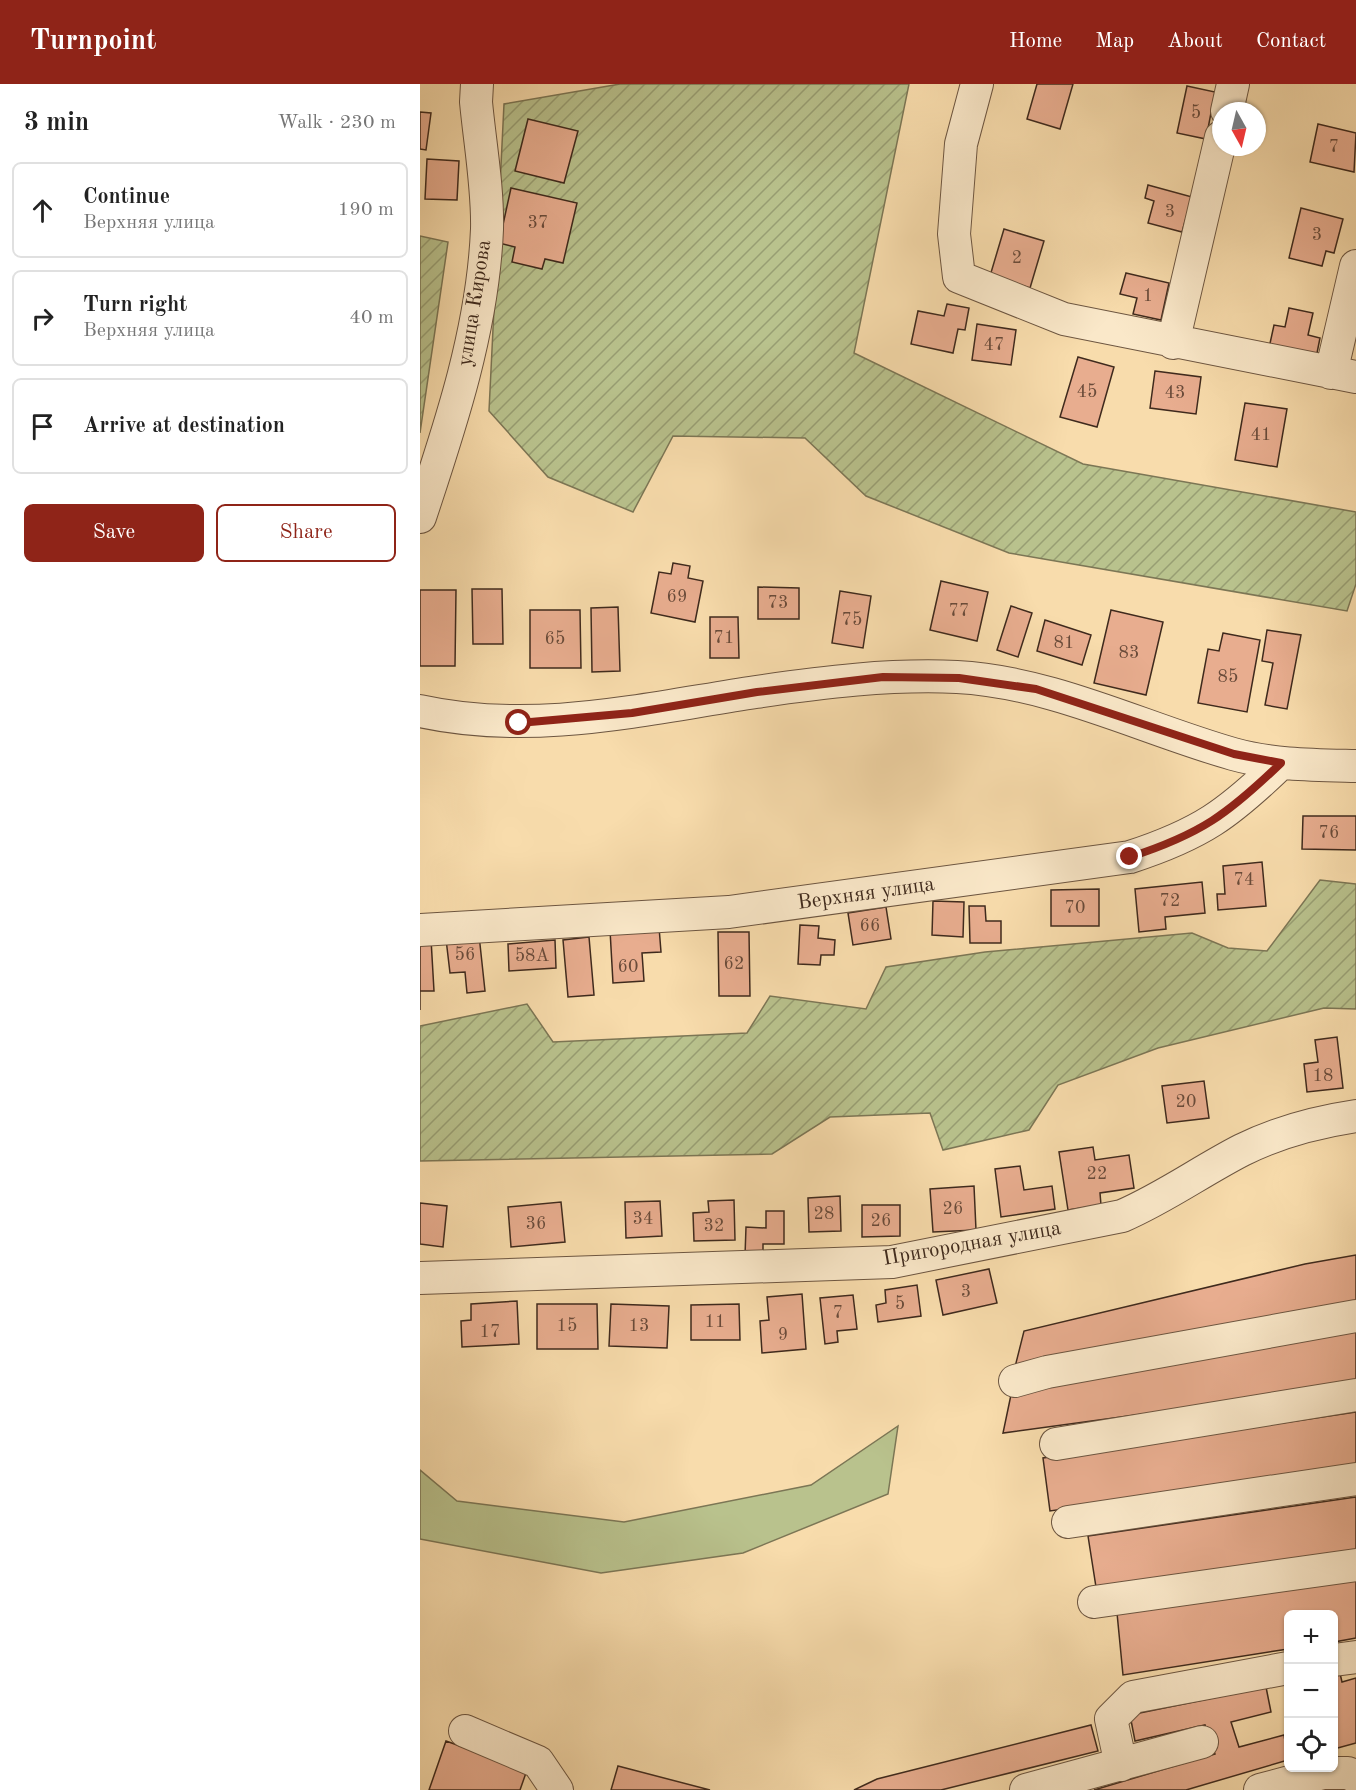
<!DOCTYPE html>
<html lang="en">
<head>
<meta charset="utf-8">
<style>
  :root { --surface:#fff; --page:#f6f6f6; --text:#222; --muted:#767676; --line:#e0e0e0; --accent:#8f2418 }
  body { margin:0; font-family:"Old Standard TT",serif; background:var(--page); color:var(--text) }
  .controls { position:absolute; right:18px; bottom:18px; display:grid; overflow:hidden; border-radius:9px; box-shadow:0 2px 4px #0004 }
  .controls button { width:54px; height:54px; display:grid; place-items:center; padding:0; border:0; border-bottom:2px solid var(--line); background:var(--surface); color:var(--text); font:30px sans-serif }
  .compass { position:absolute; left:792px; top:18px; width:54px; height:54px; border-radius:50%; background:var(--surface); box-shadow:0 2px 4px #0004; rotate:172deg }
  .stop { position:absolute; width:18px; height:18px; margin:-14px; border:4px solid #8f2418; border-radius:50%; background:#fff }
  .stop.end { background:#8f2418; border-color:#fff; box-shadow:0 2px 6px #0008 }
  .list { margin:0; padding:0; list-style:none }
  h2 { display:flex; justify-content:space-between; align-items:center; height:78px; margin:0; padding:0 24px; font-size:26px }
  h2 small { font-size:20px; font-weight:400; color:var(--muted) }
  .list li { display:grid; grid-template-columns:39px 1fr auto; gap:18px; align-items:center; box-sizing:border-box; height:96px; margin:0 12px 12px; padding:0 12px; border:2px solid var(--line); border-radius:9px }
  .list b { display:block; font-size:22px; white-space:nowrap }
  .list p { margin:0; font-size:20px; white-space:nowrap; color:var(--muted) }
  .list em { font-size:20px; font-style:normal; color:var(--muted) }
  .actions { display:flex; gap:12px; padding:18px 24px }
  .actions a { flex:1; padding:14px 0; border:2px solid var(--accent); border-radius:9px; text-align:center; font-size:21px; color:var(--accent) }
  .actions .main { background:var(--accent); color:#fff }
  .icon { flex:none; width:33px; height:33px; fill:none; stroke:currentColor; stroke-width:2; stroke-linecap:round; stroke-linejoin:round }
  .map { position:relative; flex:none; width:936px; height:1706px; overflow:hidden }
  header { display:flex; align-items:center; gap:36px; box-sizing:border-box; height:84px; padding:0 30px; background:var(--accent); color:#fff }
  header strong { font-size:28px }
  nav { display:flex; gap:33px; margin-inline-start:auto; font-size:21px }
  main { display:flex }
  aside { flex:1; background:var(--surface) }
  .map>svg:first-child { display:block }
</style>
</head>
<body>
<header>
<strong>Turnpoint</strong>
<nav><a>Home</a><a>Map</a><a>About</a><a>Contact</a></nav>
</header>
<main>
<aside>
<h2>3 min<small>Walk · 230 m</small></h2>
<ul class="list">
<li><svg class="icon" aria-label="ahead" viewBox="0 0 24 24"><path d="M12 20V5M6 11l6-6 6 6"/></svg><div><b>Continue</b><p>Верхняя улица</p></div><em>190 m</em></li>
<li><svg class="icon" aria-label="right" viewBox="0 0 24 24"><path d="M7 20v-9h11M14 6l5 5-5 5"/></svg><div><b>Turn right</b><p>Верхняя улица</p></div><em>40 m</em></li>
<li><svg class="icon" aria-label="arrive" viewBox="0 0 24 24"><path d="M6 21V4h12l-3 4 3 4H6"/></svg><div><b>Arrive at destination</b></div></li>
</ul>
<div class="actions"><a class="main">Save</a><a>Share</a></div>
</aside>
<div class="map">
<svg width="936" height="1706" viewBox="0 0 936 1706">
  <defs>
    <pattern id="garden-furrows" width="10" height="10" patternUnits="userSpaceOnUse" patternTransform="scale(1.5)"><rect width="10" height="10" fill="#b9c28d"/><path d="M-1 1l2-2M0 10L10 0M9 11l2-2" fill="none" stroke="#989e73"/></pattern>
  </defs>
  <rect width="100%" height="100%" fill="#f8dcac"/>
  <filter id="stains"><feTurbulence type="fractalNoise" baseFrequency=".00333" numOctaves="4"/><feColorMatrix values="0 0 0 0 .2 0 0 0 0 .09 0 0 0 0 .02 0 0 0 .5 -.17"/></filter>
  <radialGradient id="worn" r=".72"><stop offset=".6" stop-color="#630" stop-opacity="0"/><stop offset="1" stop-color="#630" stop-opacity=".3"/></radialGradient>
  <path fill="#b9c28d" stroke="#7c7655" stroke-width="1.5" d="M478,1342L468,1410L323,1469L181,1489L0,1455V1386L37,1417L204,1438L391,1401Z"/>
  <path fill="url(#garden-furrows)" stroke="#7c7655" stroke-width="1.5" d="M200,0H489L434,269L663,380L936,428V500L927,527L589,469L446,412L385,354L253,352L213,428L128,393L69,327L84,20Z
    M0,152L28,158L0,349Z
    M900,796L936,800V925L904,924L738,964L638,1001L609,1046L523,1066L510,1029L410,1033L352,1070L0,1077V942L107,920L133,958L327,949L350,912L446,925L466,883L565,868L772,849L808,864L847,867Z"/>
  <path fill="#e8ad8f" stroke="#3f2a1d" stroke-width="1.5" d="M617,0H653L640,45L607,35Z
    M767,2L795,8L786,55L757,49Z
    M0,28L11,29L6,66L0,65Z
    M108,35L158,47L144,99L95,87Z
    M898,40L936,49L934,88L890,78Z
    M7,75L39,77L37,116L5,115Z
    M728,101L772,113L762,148L728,139L734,117L725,114Z
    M91,104L157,119L143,179L125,175L122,185L92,178L95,163L79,159Z
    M881,124L923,135L914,169L906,167L902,182L869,174Z
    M584,145L624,157L610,204L570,192Z
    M706,189L749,199L741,236L713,230L717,214L700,210Z
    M527,220L549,224L545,246L538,245L533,269L491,260L498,227L524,232Z
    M869,224L893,229L888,251L900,254L896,274L849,264L854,241L865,243Z
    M557,240L596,246L591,281L552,276Z
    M658,273L694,283L677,343L640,333Z
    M735,287L781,293L776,330L730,324Z
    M825,319L867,325L857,383L815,376Z
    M253,479L270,482L268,494L283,497L275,538L231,529L239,488L251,490Z
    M521,497L568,508L557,557L510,546Z
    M338,503L379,504V535H338Z
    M52,505H82L83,560H53Z
    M0,506H36L35,582H0Z
    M420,507L451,512L443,564L412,559Z
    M591,522L612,529L598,573L577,566Z
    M198,523L200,587L172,588L171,524Z
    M110,526H160L161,584H110Z
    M691,526L743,538L726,611L674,599Z
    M290,533H318L319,574H290Z
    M625,536L671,551L662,581L617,567Z
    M847,546L881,551L867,625L845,621L853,579L842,577Z
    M803,549L840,556L827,628L778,619L788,565L799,567Z
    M883,732H936V766L882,765Z
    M842,778L846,822L798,826L797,810H805L803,782Z
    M782,798L785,829L745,833L746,845L719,848L715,805Z
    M679,805V842H631V806Z
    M513,817L544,818L543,853L512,851Z
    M549,822H565L566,837H581V859H550Z
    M466,823L471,855L433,861L428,829Z
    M380,841L399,842L398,854L415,856L414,871H401L400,881L378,880Z
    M239,843L241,868L222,869L224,897L193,899L190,846Z
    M298,848H329L330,912H299Z
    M59,851L65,907L47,909L45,888L30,889L26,855Z
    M169,853L174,911L148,913L143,856Z
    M0,855H11L14,907H0V926Z
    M135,856L136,884L89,887L88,860Z
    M917,953L923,1004L887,1008L884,980L898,978L895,956Z
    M784,997L789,1034L747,1039L742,1002Z
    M673,1063L675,1076L709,1071L714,1104L680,1109L681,1121L648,1126L639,1068Z
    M600,1082L604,1106L632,1102L635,1125L581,1133L575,1085Z
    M554,1102L556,1146L513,1148L510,1105Z
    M420,1112L421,1147L389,1148L388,1114Z
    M314,1116L315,1156L274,1157L273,1129L289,1128L288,1117Z
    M240,1117L242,1152L206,1154L205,1118Z
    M141,1118L145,1158L91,1163L88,1123Z
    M0,1119L27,1122L23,1163L0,1160Z
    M442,1121H480V1152L442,1153Z
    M346,1127H364V1160H343V1172H325L326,1143L346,1144Z
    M936,1171V1221L595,1283L604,1247L885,1180Z
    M569,1185L577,1219L523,1231L516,1196Z
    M497,1201L501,1232L458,1238L456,1221L466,1219L465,1206Z
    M382,1210L386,1265L342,1269L340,1237L349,1236L347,1213Z
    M433,1211L437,1245L417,1247L418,1258L405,1260L400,1214Z
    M97,1217L99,1260L42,1263L41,1237L51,1236V1220Z
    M117,1220H177L178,1265H117Z
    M191,1220L249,1222L247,1264L189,1262Z
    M319,1220L320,1256H271V1221Z
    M936,1243V1301L583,1349L592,1306Z
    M936,1328V1382L630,1427L623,1374Z
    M936,1413V1473L676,1503L668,1452Z
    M936,1494V1554L914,1558V1530H868V1565L703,1591L697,1529Z
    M919,1585L922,1598L936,1594V1659L914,1665V1586Z
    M846,1603L851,1628L811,1638L819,1663L864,1651L868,1676L766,1706H674L795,1670L785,1641L715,1657L710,1631Z
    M671,1641L678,1667L521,1706H434L457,1695Z
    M26,1657L107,1686L100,1706H9Z
    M198,1682L290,1706H191Z"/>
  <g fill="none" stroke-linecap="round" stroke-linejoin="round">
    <g stroke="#6d5641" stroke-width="34">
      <path id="minor" d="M557,0L541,60L534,150L539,193L644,235L936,293
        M807,27L813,0
        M753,259L801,53
        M911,289L936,182
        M0,433C31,340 63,244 67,145C68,104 60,60 56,18L57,0
        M0,627C113,652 224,625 336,608C403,598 470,590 537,593C632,598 722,644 813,670C852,681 895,681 936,682
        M0,846L309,828L710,773C781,750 808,730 861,679
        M0,1194L472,1178L702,1132C744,1114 781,1087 822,1066C858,1048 896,1038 936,1032
        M595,1297L627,1288L936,1232
        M636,1360L936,1311
        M648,1438L936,1395
        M674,1518L936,1481
        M914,1576L936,1573
        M45,1647L118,1678L137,1706
        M701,1681L691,1635L713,1613L868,1584
        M903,1689H928L936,1693
        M606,1706L782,1658
        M840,1706L903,1689L901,1684"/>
    </g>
    <use href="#minor" stroke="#fae8c9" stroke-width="32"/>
  </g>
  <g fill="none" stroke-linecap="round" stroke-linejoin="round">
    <path stroke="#8f2418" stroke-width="8" d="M99,639L212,629L337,608L463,593L539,594L616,605L814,670L861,679C808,730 781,750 710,773"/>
  </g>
  <g text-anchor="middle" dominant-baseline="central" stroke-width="4.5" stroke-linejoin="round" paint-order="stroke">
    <g font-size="18" fill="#694b3a">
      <text x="776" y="29">5</text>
      <text x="914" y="63">7</text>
      <text x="750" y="128">3</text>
      <text x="118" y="139">37</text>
      <text x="897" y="151">3</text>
      <text x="597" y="174">2</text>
      <text x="728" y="212">1</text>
      <text x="574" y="261">47</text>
      <text x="667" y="308">45</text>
      <text x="755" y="309">43</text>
      <text x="841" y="351">41</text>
      <text x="257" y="513">69</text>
      <text x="358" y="519">73</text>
      <text x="539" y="527">77</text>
      <text x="432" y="536">75</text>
      <text x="304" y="554">71</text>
      <text x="135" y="555">65</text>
      <text x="644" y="559">81</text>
      <text x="709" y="569">83</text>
      <text x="808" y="593">85</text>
      <text x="909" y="749">76</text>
      <text x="824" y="796">74</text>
      <text x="750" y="817">72</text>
      <text x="655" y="824">70</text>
      <text x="450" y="842">66</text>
      <text x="45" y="871">56</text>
      <text x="112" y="872">58А</text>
      <text x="314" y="880">62</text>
      <text x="208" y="883">60</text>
      <text x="903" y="992">18</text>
      <text x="766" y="1018">20</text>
      <text x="677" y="1090">22</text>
      <text x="533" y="1125">26</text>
      <text x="404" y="1130">28</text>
      <text x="223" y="1135">34</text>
      <text x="461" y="1137">26</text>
      <text x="116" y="1140">36</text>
      <text x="294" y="1142">32</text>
      <text x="546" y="1208">3</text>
      <text x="480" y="1220">5</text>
      <text x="418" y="1229">7</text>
      <text x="295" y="1238">11</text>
      <text x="147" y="1242">15</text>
      <text x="219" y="1242">13</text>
      <text x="70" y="1248">17</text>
      <text x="363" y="1251">9</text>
    </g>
    <g font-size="21" fill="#3f2a1d" stroke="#fae8c9">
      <text transform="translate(55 219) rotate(-81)">улица Кирова</text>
      <text transform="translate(446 810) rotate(-8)">Верхняя улица</text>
      <text transform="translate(552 1160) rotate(-10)">Пригородная улица</text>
    </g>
  </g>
  <rect width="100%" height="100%" filter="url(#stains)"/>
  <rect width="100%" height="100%" fill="url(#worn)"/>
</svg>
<div class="controls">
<button>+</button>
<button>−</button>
<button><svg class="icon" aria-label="locate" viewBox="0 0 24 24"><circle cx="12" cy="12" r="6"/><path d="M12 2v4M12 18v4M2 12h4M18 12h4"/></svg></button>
</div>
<svg class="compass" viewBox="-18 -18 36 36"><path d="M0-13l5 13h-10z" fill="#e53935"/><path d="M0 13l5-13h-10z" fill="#767676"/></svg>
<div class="stop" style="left:99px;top:639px"></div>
<div class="stop end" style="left:710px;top:773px"></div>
</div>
</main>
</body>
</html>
